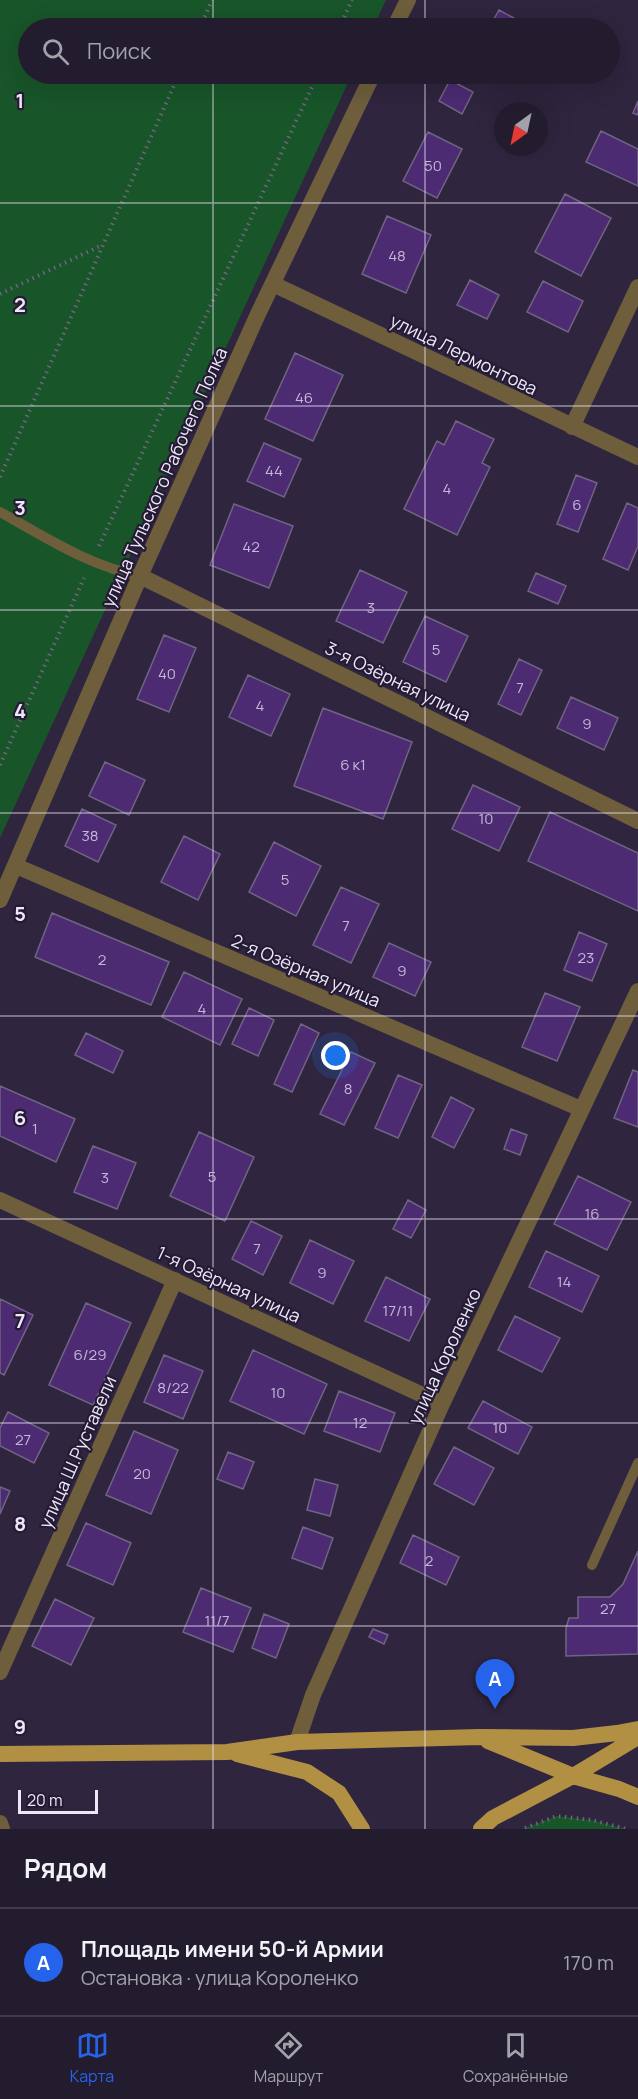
<!DOCTYPE html>
<html lang="ru">
<head>
<meta charset="utf-8">
<style>
  :root { --surface:#231c2e; --page:#2b2536; --text:#f1f3f6; --muted:#a3a1aa; --line:#403a4a; --accent:#2563eb }
  body { margin:0; font-family:Manrope,sans-serif; background:var(--page); color:var(--text) }
  .compass { position:absolute; left:494px; top:102px; width:54px; height:54px; border-radius:50%; background:var(--surface); box-shadow:0 6px 24px #0002; rotate:213deg }
  .scale { position:absolute; left:18px; bottom:15px; width:80px; box-sizing:border-box; padding-left:6px; border:3px solid #ede7f8; border-top:0; font-size:16px; line-height:21px; white-space:nowrap; color:#ede7f8; -webkit-text-stroke:4px #251b34; paint-order:stroke }
  .you { position:absolute; left:336px; top:1056px; width:21px; height:21px; margin:-15px; border:4px solid #fff; border-radius:50%; background:#1a73e8; box-shadow:0 0 0 9px #1a73e833 }
  .badge { display:grid; place-items:center; width:39px; height:39px; border-radius:50%; background:var(--accent); color:#fff; font-size:20px; font-weight:700 }
  .pin { position:absolute; translate:-50% -50px; filter:drop-shadow(0 2px 3px #0008) }
  .pin::after { content:''; position:absolute; top:32px; width:21px; height:18px; background:inherit; clip-path:polygon(0 0,100% 0,50% 100%) }
  .list { margin:0; padding:0; list-style:none }
  h2 { display:flex; justify-content:space-between; align-items:center; height:78px; margin:0; padding:0 24px; font-size:26px }
  h2 small { font-size:20px; font-weight:400; color:var(--muted) }
  .list li { display:grid; grid-template-columns:39px 1fr auto; gap:18px; align-items:center; box-sizing:border-box; height:108px; padding:0 24px; border-top:2px solid var(--line) }
  .list b { display:block; font-size:22px; white-space:nowrap }
  .list p { margin:0; font-size:20px; white-space:nowrap; color:var(--muted) }
  .list em { font-size:20px; font-style:normal; color:var(--muted) }
  .icon { flex:none; width:33px; height:33px; fill:none; stroke:currentColor; stroke-width:2; stroke-linecap:round; stroke-linejoin:round }
  .map { position:relative; flex:none; width:638px; height:1829px; overflow:hidden }
  .search { position:absolute; background:var(--surface); box-shadow:0 6px 24px #0002; left:18px; right:18px; top:18px; height:66px; display:flex; align-items:center; gap:15px; box-sizing:border-box; padding:0 21px; border-radius:33px; color:var(--muted); font-size:22px }
  .sheet { height:186px; background:var(--surface) }
  nav { display:flex; justify-content:space-around; align-items:center; box-sizing:border-box; height:84px; border-top:2px solid var(--line); background:var(--surface); font-size:16px; color:var(--muted) }
  nav a { display:grid; justify-items:center; gap:3px }
  nav .on { color:var(--accent) }
  .map>svg:first-child { display:block }
</style>
</head>
<body>
<div class="map">
<svg width="638" height="1829" viewBox="0 0 638 1829">
  <rect width="100%" height="100%" fill="#2f253e"/>
  <path fill="#185529" d="M0,0H386L373,28H28V74H352L0,838Z
    M557,1816L592,1820L626,1829H522Z"/>
  <path fill="#4c2b73" stroke="#6f6582" stroke-width="1.5" d="M499,10L532,28H489Z
    M450,80L473,92L462,114L439,101Z
    M638,101V115L633,113Z
    M601,131L638,149V186L586,162Z
    M428,132L462,149L437,198L403,181Z
    M565,194L611,218L581,276L535,252Z
    M387,216L431,235L406,293L362,274Z
    M470,280L499,295L487,319L457,305Z
    M543,281L583,301L568,332L527,312Z
    M295,353L343,375L313,441L265,419Z
    M456,421L494,439L482,463L490,467L457,535L404,509L437,441L444,445Z
    M264,443L301,459L284,497L247,481Z
    M576,475L597,483L578,532L557,524Z
    M627,503L638,508V546L628,570L603,559Z
    M234,504L293,526L269,588L210,565Z
    M360,570L407,592L383,643L336,621Z
    M536,573L566,586L558,604L528,591Z
    M425,616L468,636L446,682L403,662Z
    M164,635L196,648L169,712L137,699Z
    M519,659L542,670L521,715L498,704Z
    M248,675L290,694L271,736L229,717Z
    M571,697L618,718L604,750L557,728Z
    M323,708L412,742L383,819L294,786Z
    M105,762L145,780L129,815L89,796Z
    M473,785L520,807L499,851L452,829Z
    M82,809L116,825L98,862L65,846Z
    M550,812L638,853V911L528,861Z
    M184,836L220,854L198,900L161,882Z
    M274,842L321,866L296,916L249,892Z
    M341,887L379,904L351,963L313,945Z
    M52,913L169,962L151,1005L35,957Z
    M579,932L607,944L592,981L564,970Z
    M389,943L431,962L415,996L373,977Z
    M184,972L242,999L220,1045L162,1017Z
    M545,993L580,1007L557,1061L522,1047Z
    M249,1008L274,1020L258,1056L232,1044Z
    M301,1024L319,1033L292,1092L274,1084Z
    M86,1033L123,1051L113,1073L75,1055Z
    M351,1052L375,1063L344,1125L320,1114Z
    M633,1070L638,1072V1127L614,1118Z
    M398,1075L422,1085L398,1138L375,1128Z
    M0,1086L75,1119L56,1162L0,1136Z
    M451,1097L474,1109L454,1148L432,1137Z
    M511,1129L527,1135L520,1155L504,1149Z
    M199,1132L254,1157L225,1221L170,1196Z
    M93,1146L136,1163L117,1209L74,1192Z
    M578,1176L631,1202L607,1250L554,1224Z
    M408,1200L426,1210L411,1238L393,1229Z
    M251,1221L282,1236L263,1275L232,1259Z
    M310,1240L354,1261L333,1304L290,1283Z
    M546,1251L599,1276L582,1312L529,1287Z
    M386,1277L430,1299L409,1341L365,1321Z
    M0,1299L33,1315L4,1375L0,1373Z
    M86,1303L131,1323L93,1405L49,1385Z
    M515,1316L560,1338L542,1372L498,1350Z
    M253,1350L327,1384L304,1434L230,1401Z
    M164,1355L203,1371L183,1419L144,1402Z
    M339,1391L395,1413L380,1452L324,1431Z
    M483,1401L532,1427L518,1454L468,1428Z
    M8,1412L49,1433L34,1463L0,1446V1428Z
    M134,1431L178,1450L151,1514L106,1495Z
    M454,1447L494,1468L474,1505L434,1484Z
    M228,1452L254,1462L243,1489L217,1479Z
    M315,1479L338,1485L330,1516L307,1510Z
    M0,1487L10,1491L0,1514Z
    M86,1523L131,1543L113,1585L67,1565Z
    M303,1527L333,1538L322,1569L292,1558Z
    M413,1535L459,1557L446,1585L400,1563Z
    M638,1551V1654L566,1656V1628L569,1618H578V1597H610L623,1584Z
    M201,1588L251,1608L233,1652L183,1632Z
    M55,1599L94,1618L71,1665L32,1646Z
    M264,1614L289,1624L276,1658L252,1648Z
    M373,1629L388,1635L384,1644L369,1637Z"/>
  <g fill="none" stroke-linecap="round" stroke-linejoin="round">
    <path stroke="#6f667d" stroke-width="4" stroke-dasharray="1.5 4.5" stroke-linecap="butt" d="M200,28L212,0
      M339,28L352,0
      M0,294L102,245
      M0,477L179,74
      M99,546L318,74
      M0,765L84,578
      M525,1828L557,1816L592,1820L626,1829"/>
    <path stroke="#6e5e3c" stroke-width="10" d="M0,512C45,537 89,566 140,576
      M592,1565L638,1463"/>
    <path stroke="#6e5e3c" stroke-width="16" d="M394,28L408,0
      M273,284L638,457
      M572,427L638,287
      M140,576L638,821
      M16,866L581,1109
      M0,900L140,576L258,314L373,74
      M0,1200L442,1404
      M0,1672L175,1280
      M297,1742L313,1695L442,1404L638,991
      M0,1823L2,1829"/>
    <path stroke="#b19044" stroke-width="16" d="M488,1741L573,1776L619,1789L638,1797
      M0,1754L227,1752L297,1742L479,1737L573,1738L617,1733L638,1729
      M237,1754L307,1772L339,1793L362,1829
      M481,1829L493,1818L573,1776L638,1737"/>
  </g>
  <path fill="none" stroke="#ede7f8" stroke-width="1.5" stroke-opacity="0.55" d="M213,0V28M425,0V28M213,74V1829M425,74V1829M0,203H638M0,406H638M0,610H638M0,813H638M0,1016H638M0,1219H638M0,1423H638M0,1626H638"/>
  <g text-anchor="middle" dominant-baseline="central" stroke-width="4.5" stroke-linejoin="round" paint-order="stroke">
    <g font-size="15" fill="#c5b8d7">
      <text x="433" y="165">50</text>
      <text x="397" y="255">48</text>
      <text x="304" y="397">46</text>
      <text x="274" y="470">44</text>
      <text x="447" y="488">4</text>
      <text x="577" y="504">6</text>
      <text x="251" y="546">42</text>
      <text x="371" y="607">3</text>
      <text x="436" y="649">5</text>
      <text x="167" y="673">40</text>
      <text x="520" y="687">7</text>
      <text x="260" y="705">4</text>
      <text x="587" y="723">9</text>
      <text x="353" y="764">6 к1</text>
      <text x="486" y="818">10</text>
      <text x="90" y="835">38</text>
      <text x="285" y="879">5</text>
      <text x="346" y="925">7</text>
      <text x="586" y="957">23</text>
      <text x="102" y="959">2</text>
      <text x="402" y="970">9</text>
      <text x="202" y="1008">4</text>
      <text x="348" y="1088">8</text>
      <text x="35" y="1128">1</text>
      <text x="212" y="1176">5</text>
      <text x="105" y="1177">3</text>
      <text x="592" y="1213">16</text>
      <text x="257" y="1248">7</text>
      <text x="322" y="1272">9</text>
      <text x="564" y="1281">14</text>
      <text x="398" y="1310">17/11</text>
      <text x="90" y="1354">6/29</text>
      <text x="173" y="1387">8/22</text>
      <text x="278" y="1392">10</text>
      <text x="360" y="1422">12</text>
      <text x="500" y="1427">10</text>
      <text x="23" y="1439">27</text>
      <text x="142" y="1473">20</text>
      <text x="429" y="1560">2</text>
      <text x="608" y="1608">27</text>
      <text x="217" y="1620">11/7</text>
    </g>
    <g font-size="18" fill="#ede7f8" stroke="#251b34">
      <text transform="translate(464 354) rotate(26)">улица Лермонтова</text>
      <text transform="translate(164 477) rotate(-66)">улица Тульского Рабочего Полка</text>
      <text transform="translate(398 681) rotate(26)">3-я Озёрная улица</text>
      <text transform="translate(306 970) rotate(23)">2-я Озёрная улица</text>
      <text transform="translate(229 1284) rotate(25)">1-я Озёрная улица</text>
      <text transform="translate(444 1356) rotate(-65)">улица Короленко</text>
      <text transform="translate(77 1452) rotate(-66)">улица Ш.Руставели</text>
    </g>
  </g>
  <g font-size="20" text-anchor="middle" font-weight="bold" fill="#ede7f8" stroke="#251b34" stroke-width="4.5" stroke-linejoin="round" paint-order="stroke">
    <text x="20" y="108">1</text>
    <text x="20" y="312">2</text>
    <text x="20" y="515">3</text>
    <text x="20" y="718">4</text>
    <text x="20" y="921">5</text>
    <text x="20" y="1125">6</text>
    <text x="20" y="1328">7</text>
    <text x="20" y="1531">8</text>
    <text x="20" y="1734">9</text>
  </g>
</svg>
<svg class="compass" viewBox="-18 -18 36 36"><path d="M0-13l5 13h-10z" fill="#e53935"/><path d="M0 13l5-13h-10z" fill="#a3a1aa"/></svg>
<div class="scale">20 m</div>
<div class="you"></div>
<div class="pin badge" style="left:495px;top:1709px">A</div>
<div class="search"><svg class="icon" aria-label="search" viewBox="0 0 24 24"><circle cx="10" cy="10" r="6"/><path d="M15 15l6 6"/></svg>Поиск</div>
</div>
<section class="sheet">
<h2>Рядом<small></small></h2>
<ul class="list">
<li><span class="badge">A</span><div><b>Площадь имени 50-й Армии</b><p>Остановка · улица Короленко</p></div><em>170 m</em></li>
</ul>
</section>
<nav>
<a class="on"><svg class="icon" aria-label="map" viewBox="0 0 24 24"><path d="M3 6l6-2 6 2 6-2v14l-6 2-6-2-6 2zM9 4v14M15 6v14"/></svg>Карта</a>
<a><svg class="icon" aria-label="directions" viewBox="0 0 24 24"><path d="M12 3l9 9-9 9-9-9zM9 14v-3h6M13 9l2 2-2 2"/></svg>Маршрут</a>
<a><svg class="icon" aria-label="saved" viewBox="0 0 24 24"><path d="M7 4h10v16l-5-4-5 4z"/></svg>Сохранённые</a>
</nav>
</body>
</html>
